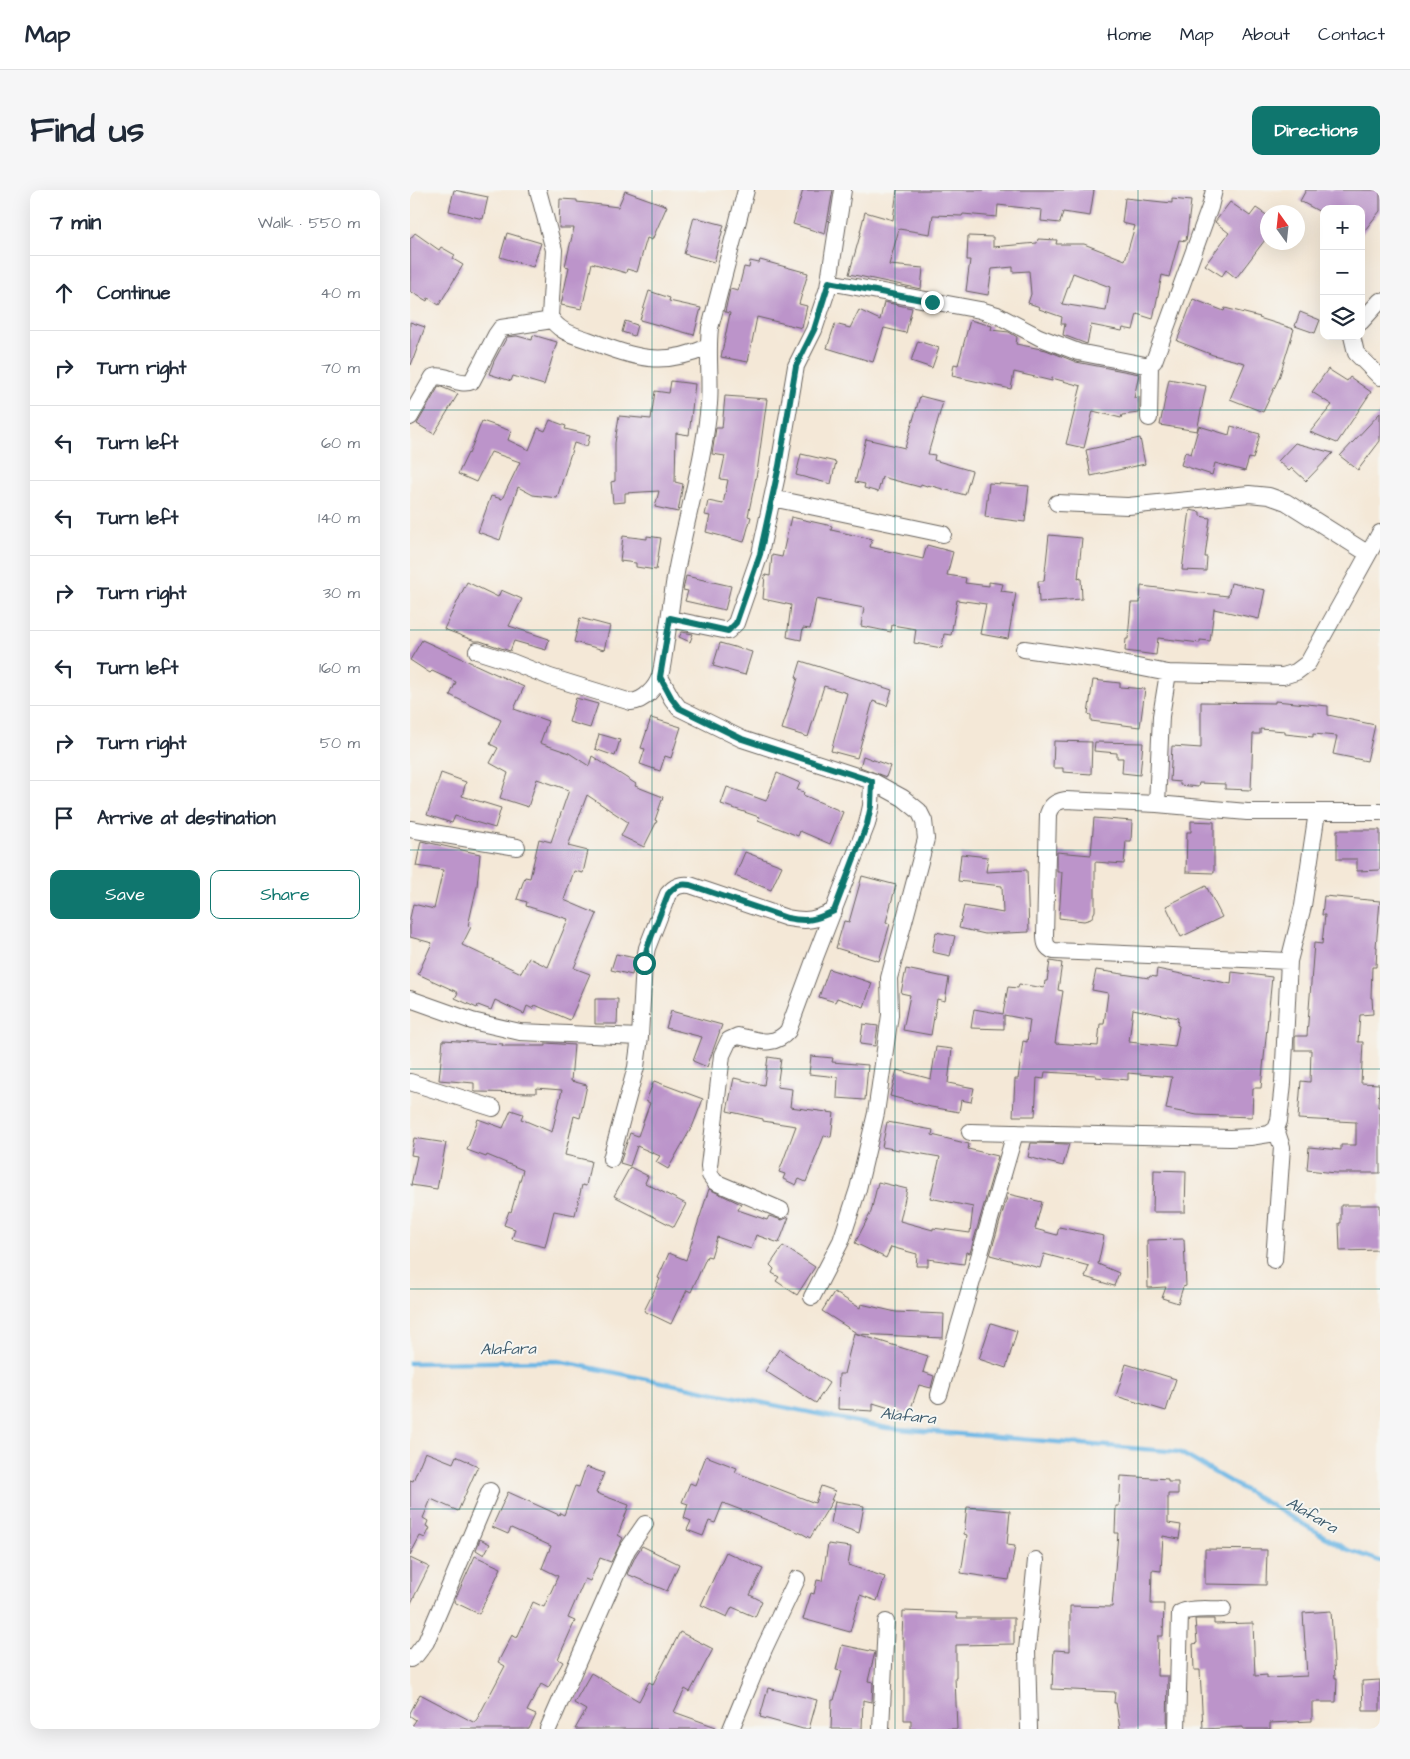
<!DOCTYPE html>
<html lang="en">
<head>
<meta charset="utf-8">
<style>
  :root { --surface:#fff; --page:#f6f6f7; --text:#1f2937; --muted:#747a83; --line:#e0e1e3; --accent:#0f766e }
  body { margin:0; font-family:"Architects Daughter",sans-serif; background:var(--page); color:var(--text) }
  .controls { position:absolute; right:15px; top:15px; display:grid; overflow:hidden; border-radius:10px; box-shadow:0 5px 20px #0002 }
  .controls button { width:45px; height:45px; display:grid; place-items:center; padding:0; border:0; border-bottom:1px solid var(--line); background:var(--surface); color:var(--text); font:25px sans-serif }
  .compass { position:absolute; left:850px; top:15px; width:45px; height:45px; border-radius:50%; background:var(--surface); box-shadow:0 5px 20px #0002; rotate:345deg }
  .stop { position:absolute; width:15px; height:15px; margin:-11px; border:4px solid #0f766e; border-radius:50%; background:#fff }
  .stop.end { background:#0f766e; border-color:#fff; box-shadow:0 1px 5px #0008 }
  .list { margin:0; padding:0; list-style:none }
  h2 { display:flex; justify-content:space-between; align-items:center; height:65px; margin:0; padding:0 20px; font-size:21px }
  h2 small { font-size:16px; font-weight:400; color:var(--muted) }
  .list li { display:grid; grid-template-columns:32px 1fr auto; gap:15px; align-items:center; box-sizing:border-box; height:75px; padding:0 20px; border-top:1px solid var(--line) }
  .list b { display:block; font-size:19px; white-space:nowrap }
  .list em { font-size:16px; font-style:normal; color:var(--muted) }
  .actions { display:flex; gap:10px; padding:15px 20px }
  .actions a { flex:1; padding:11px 0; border:1px solid var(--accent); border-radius:10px; text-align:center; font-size:18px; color:var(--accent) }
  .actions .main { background:var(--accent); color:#fff }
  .icon { flex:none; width:28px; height:28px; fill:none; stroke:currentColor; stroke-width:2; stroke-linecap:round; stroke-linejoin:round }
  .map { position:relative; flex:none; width:970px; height:1539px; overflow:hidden; border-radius:10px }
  header { display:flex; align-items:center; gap:30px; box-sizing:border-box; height:70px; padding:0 25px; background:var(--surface); border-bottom:1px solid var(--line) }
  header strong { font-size:24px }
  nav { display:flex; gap:28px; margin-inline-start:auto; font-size:18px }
  .intro { display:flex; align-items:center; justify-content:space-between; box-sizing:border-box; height:120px; padding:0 30px }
  h1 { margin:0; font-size:35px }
  .button { padding:12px 22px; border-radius:10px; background:var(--accent); color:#fff; font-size:18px; font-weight:700 }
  main { display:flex; gap:30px; padding:0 30px }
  aside { flex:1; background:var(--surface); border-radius:10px; box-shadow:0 5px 20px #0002 }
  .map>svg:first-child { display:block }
</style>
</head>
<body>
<header>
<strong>Map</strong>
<nav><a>Home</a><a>Map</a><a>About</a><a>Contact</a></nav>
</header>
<div class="intro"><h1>Find us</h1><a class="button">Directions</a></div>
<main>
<aside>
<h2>7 min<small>Walk · 550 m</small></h2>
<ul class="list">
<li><svg class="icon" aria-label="ahead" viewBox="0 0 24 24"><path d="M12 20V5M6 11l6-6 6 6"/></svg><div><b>Continue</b></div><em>40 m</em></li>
<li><svg class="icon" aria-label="right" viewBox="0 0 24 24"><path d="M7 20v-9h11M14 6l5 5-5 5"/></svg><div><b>Turn right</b></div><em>70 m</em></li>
<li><svg class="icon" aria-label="left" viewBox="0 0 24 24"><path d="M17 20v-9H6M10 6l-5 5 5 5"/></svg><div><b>Turn left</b></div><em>60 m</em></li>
<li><svg class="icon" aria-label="left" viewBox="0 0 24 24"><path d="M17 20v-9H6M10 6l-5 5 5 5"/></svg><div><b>Turn left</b></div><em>140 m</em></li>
<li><svg class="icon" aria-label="right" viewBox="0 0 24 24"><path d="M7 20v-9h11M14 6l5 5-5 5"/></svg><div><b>Turn right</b></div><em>30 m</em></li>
<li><svg class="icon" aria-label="left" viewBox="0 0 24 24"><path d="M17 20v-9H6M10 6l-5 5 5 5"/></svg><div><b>Turn left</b></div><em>160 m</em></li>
<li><svg class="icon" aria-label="right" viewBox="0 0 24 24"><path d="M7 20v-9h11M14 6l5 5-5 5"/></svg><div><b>Turn right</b></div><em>50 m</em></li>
<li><svg class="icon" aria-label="arrive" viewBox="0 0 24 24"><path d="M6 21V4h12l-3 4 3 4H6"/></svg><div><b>Arrive at destination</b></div></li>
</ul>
<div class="actions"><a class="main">Save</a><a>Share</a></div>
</aside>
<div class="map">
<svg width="970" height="1539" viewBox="0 0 970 1539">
  <rect width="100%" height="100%" fill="#f6f6f2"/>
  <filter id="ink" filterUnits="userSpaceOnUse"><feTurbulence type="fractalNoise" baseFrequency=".02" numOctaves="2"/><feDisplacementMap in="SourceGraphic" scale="10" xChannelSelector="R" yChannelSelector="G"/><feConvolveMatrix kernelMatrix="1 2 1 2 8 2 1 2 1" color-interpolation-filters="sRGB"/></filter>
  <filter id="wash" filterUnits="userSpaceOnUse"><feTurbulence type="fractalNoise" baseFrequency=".0096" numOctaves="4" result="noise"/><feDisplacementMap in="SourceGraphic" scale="20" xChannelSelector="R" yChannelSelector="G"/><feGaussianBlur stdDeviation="1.12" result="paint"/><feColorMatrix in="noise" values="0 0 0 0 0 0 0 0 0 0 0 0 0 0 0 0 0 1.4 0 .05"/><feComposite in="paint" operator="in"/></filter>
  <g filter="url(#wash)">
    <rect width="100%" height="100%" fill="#f4e8d7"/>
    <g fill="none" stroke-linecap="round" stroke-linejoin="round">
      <path stroke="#6cb6e4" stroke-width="4.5" d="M0,1173L148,1171L477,1238L769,1262L936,1359L970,1371"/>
    </g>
    <g id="blocks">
      <path fill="#bc94ca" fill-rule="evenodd" d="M44,0L78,7L73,29L39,21Z
        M393,0H423L415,44L383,34Z
        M487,0H684L680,26L653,22L650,33L631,31L632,20L588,15L587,27L553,24L552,26L523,25L520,44L489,39L479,75L513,78L511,99L439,84L451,42H450L455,22L483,30Z
        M896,0H970V21L951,45V19H914V24L890,11Z
        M215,1L257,16L242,50L237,48L227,82L217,79L216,83L182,73L172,119L151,115L159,77L155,76L164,38H149L150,9L167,10V12L208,17Z
        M715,8L762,13V9L781,11L776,51L769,50L759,87L752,85L743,129L727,124L723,140L713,138L712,141L681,135L677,154L653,145L655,134H651L652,127L629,119L630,117L618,113L621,104L619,81L603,82V77L582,79L578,105L556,101L560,70H557L558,46L583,47V57L627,53L628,49L647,50L646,54H674L715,70L725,36L712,33ZM663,83L700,97L696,121L652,114Z
        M820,12L840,26L846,18L858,26V46L826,88L816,80L812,86L795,75L819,43L805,32Z
        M284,27L314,35L304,72L274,64Z
        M5,43L29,60L31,57L45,65L43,69L53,75L29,115L18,108L17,111L0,101V49Z
        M97,43L131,53L123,77L90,67Z
        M350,70L398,83L389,114L397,116L392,138L347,127L338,172L311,167L320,123L315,122L320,99L328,101L334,77L339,78L340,71L349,73Z
        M239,101L260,108L259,111L291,118L284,145L230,130Z
        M783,109L814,121L815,118L850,127L849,128L884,139L869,188L853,222L820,209L835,173L803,165L767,151Z
        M474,112L502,118L496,143L474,138L463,172L417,158L425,134L440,138L449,120L470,130Z
        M890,122L910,130L905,143L885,136Z
        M560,130L582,136L581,140L599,142L607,147L606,154L636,160L666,172L729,184L724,208L729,207V223L712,225L711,228L683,221L674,258L656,254L671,196L642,188V191L604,182L601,199L542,186L544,174L548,175Z
        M215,131L227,135L224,146L212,142Z
        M0,132L15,137L1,175L0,174Z
        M123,145L147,152L134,195L103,186L101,191L79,184L84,171L97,147L107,146L122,150Z
        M508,151L529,158L522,178L501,171Z
        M918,179L937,191L940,187L961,202L927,253L900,242L922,215L902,202Z
        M759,189L796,196L787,241L750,235Z
        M261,191L285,194L279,245L266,243L265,292L273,294L268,322L245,317L249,301L215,303V312L203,313L201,292L205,291V253L209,226L241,229L245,201L259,203Z
        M29,196L48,204L24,244L7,234Z
        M315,206L357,209L347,282L338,326L341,327L334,352L296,342L300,326L295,325L298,311L313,314L318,290L310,289L315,266L302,264L306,238H312Z
        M510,206L533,212L518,264L525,265L524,270L562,281L555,305L518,295L517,296L511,294L510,297L472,287L468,302L454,298L455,294L445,292L456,249L495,258Z
        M970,223V251L948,280L930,266Z
        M140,230L156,236L155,239L180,245L177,257L164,253L147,308L123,305L108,297L90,350L68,342L81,306L92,309L110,272L81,262L66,292L48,284L58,263L59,264L72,231L101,241L98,250L119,260L128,238L135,241Z
        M789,236L819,245L821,236L850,244L843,269L839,268L835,281L805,273L802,285L771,275L775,262L781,264Z
        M730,248L735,274L681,286L676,260Z
        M885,253L923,263L896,291L882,278L879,281L868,271Z
        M391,264L426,272L421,294L386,285Z
        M579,293L619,296L615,332L575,327Z
        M780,320L790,322V326L800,328L795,367H797L796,381L772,380Z
        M381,327L422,336L421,340L462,349L460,357L513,369L517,355L543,362L537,385L556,388L555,393L579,396V392L593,394L591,401L606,403L598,449L570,444L576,414L547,410L541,445L534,444L532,458L504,453L506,439L482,435L481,442L451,436L454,418L406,409L400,439L393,438L391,450L377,447L381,415L353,409L355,385L360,386L362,365L372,367Z
        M639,345L672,348L668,389L671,388L672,409L629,412L628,391H634Z
        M213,346L237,349V346L251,348L246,380L226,377V373L210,371Z
        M276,386L321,396L315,420L275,411L278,401L273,400Z
        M57,392L88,407L91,400L112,409L99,436L139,449L136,460L104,451L100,461L70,451H65L34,439Z
        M821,393L855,400L849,429L804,419L800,451L790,450V453L748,448L746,465L715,461L716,449H718L721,413H730L731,396L818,406Z
        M170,428L200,436L194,460L164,452Z
        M272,442L283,444L280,452L269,447Z
        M12,450L114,497L104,519L138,531L130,553L159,563L179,576L182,566L226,594L225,596L253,607L245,630L247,631L234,657L211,646L218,632L177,605L158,656L178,661L173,683L164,681L154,710L187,724L164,778L180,784L160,830L125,815L123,819L117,816L114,824L85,810L81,820L68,815L67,818L45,808L48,803L45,801L8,784L22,753L0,747V728L3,714L24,719L33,680L6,676L11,651L70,664L67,696L58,736L61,737L52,755L111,783L119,768L138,777L158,729L116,716L117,712L107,709L115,687L120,688L129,649L141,652L159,600L127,589L118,617L90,608L98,583L80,573L88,558L80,554L91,530L40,505L46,492L22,481L20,483L0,470Z
        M310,453L342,462L335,485L303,476Z
        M391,471L482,500L477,516L463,511L447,568L421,561L437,503L414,496L398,547L372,539L388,488L386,487Z
        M683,490L710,493V497L735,499L730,537L681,531V525L678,524Z
        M166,508L188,514L180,538L159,532Z
        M865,511L918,516V525L965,535L957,571L923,564L927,546L903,544V547L875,544V541L850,539V544H843L841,600L815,599V594L789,593L788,597L770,595V592L760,591L762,556L791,558V512L865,513Z
        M241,528L271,537L261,568L255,566L250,581L230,574L235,559L231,558Z
        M189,544L210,550L205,566L185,559Z
        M644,551L682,552L681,584L653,582V578H643Z
        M685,552L733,553L730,585L712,583L713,568H707V563L684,561Z
        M453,566L480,576L476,587L450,577Z
        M31,583L56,592L52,606L91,618L85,638L45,626L42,633L17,625Z
        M367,583L390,593L387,600L394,602L393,605L433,622L420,654L390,641L388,646L348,630L349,627L311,614L317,597L356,611Z
        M684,628L722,631L721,651H716L714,674L685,672V721L681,729L674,731L649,728L652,682H647V662L681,665Z
        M781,631L804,632V683L776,682L777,642H781Z
        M927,640H970V680L947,681V669H927Z
        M335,662L372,676L361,700L325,686Z
        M551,664L578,667L576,682L617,680L619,742L575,744L549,738L554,716L593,723L592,696L548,691Z
        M452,686L486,695L476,732L480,734L469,771L426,758L434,731L439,732Z
        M796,696L812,727L771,747L756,716Z
        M914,706L970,711L966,757H967L966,777H962L961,808H962L963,824L950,825L948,852H953L951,893L969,894L968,917H970V983H926L897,980L899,957L931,960V955H946V932L888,929L891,891L900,892L901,860H885V846H897L904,753L912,754L915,725H912Z
        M526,742L545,746L540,766L522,762Z
        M206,764L225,768L222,785L201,780Z
        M640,771L652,773L648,800L653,801L645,853L688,856L690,834H694L698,803L682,800L686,780L739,788L740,786L746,787L747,779L821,794L822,782L862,787L851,898H843L842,927L787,925L756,919L762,887L718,883V890L686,887V885L635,882L634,889L627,888L625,926H603L605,889H608L613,851L617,852L620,830L594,825V839L561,838L564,819L593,824L598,797L608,798L609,794L634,798L635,791H637ZM723,819L768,828L767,835L769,836L765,857L719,852Z
        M419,779L462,793L454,817L427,808L425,812L409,807Z
        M496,779L539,788L535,811L527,809L521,845L493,840L500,805L491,803Z
        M185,809H208L207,834H185Z
        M261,821L312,835L297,877L283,871L292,847L256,838Z
        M453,834L468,836L465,856L450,854Z
        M33,850L93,854L92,856H136V853L164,855L161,891L177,895L170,928L164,926L155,965L181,971L176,996L172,995L165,1025L144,1021L135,1057L102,1049L105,1039L94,1035L99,1021L101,1022L113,980L77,965L76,967L57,960L68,929L93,938L101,920L113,924L111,929L142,942L152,900L126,898V903L66,902L64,901V893L29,890Z
        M526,857L542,859L538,893L564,898L561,912L551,910L549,922L521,917L480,906L487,880L521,889Z
        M401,866L423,868L422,872L458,875L455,910L427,908L428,887L399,884Z
        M358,867L371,869L367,897L382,899L380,917L424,923L421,947L414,946L396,992L389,989L386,995L373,989L375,984L369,982L386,936L353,931V929L317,921L324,888L354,895Z
        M244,891L293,909L283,935L258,979L246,972L250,966L227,956L220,976L210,973L220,943L228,946L240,913L236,911Z
        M477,932L523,940L522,945L559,954L558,959L588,966L560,1063L556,1062L554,1074L518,1069V1076H506L507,1064L481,1057L476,1068L445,1053L461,1022L468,992L497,999L490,1031L523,1040V1038L560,1043L563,1017L520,1008L530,967L472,957Z
        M4,948L36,953L27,999L1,995L7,966L1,965Z
        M621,953L659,954L653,976L618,967Z
        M220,977L238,986L235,993L276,1014L264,1037L204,1006Z
        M744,980L776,981L775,1022H743Z
        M299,999L331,1014L328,1020L357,1030L359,1026L372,1030L379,1027L369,1053L346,1045L341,1059L307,1047L301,1067L297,1066L281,1102L277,1100L261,1134L234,1121L250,1089L248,1088L259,1063L276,1070Z
        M598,1004L632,1012L625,1039L647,1045L649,1037L694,1046L688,1074L709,1083L704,1096L675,1087L679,1076L634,1064L630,1078L580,1065Z
        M931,1015H970V1060L930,1061L929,1033H931Z
        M774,1049L776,1096L773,1097L768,1113L752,1108L756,1097L738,1098L737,1050Z
        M373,1056L405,1077L387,1105L366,1091L369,1087L362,1083L364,1079L360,1075Z
        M424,1102L450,1118L451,1114L486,1122L534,1124L533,1148L448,1144L412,1121Z
        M581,1133L607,1141L596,1178L569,1169Z
        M444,1143L518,1166L513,1182L524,1186L521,1198L509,1195L499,1224L463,1213V1221L428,1219L429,1184H434Z
        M369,1159L419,1193L406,1213L355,1181Z
        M716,1174L766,1189L756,1221L706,1206Z
        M15,1262L43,1273L46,1266L68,1276L48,1321L21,1309L13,1328L18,1331L16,1336L20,1338L15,1348L10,1346L0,1365V1290L3,1291Z
        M296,1266L327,1278L325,1282L405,1313L411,1296L425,1301L421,1310H423L400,1348L393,1344L313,1313L305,1333L299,1331L293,1346L277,1340L281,1331L274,1328L278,1314L272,1312L280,1293L285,1295Z
        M176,1277L194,1283L186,1303L219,1315L208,1345L213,1348L201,1372L190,1368L180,1391L175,1389L158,1428L165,1431L148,1469L153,1472L138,1498L131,1494L117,1521L126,1525L119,1539H0L6,1530L0,1526V1523L10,1504L65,1533L95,1476L88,1472L102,1445L107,1448L123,1412L134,1417L148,1386L132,1378L141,1356L101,1338L98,1344L82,1337L98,1302L149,1325L150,1323L154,1325L165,1296L169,1297Z
        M711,1286L758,1289V1292H768V1304H758V1333L771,1335L769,1349L753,1346L751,1381L742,1380L741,1414H754L753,1446H748L747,1486H758L757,1539H710L706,1513H704L705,1502L642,1499L644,1460L660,1461V1416L702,1417L708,1343H705L706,1316H709Z
        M425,1311L454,1316L449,1343L421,1333Z
        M557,1317L600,1321L597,1355L605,1356L599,1390L551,1383L557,1345L554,1344Z
        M70,1349L80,1354L74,1365L66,1360Z
        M418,1354L441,1357L438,1375L475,1387L467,1411L450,1405L440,1442L393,1429L401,1403L404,1404L407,1390L412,1391Z
        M232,1356L269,1374L257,1401L217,1384L226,1365Z
        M795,1359L857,1360L856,1395L795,1394Z
        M316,1362L353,1379L340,1405L352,1411L345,1427L322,1417L317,1427L291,1415Z
        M65,1366L91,1378L69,1424L44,1412Z
        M0,1368L19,1377L0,1415Z
        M493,1421L547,1423V1428H604V1454L546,1455V1487H545L547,1539H501V1530H494V1449H492Z
        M921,1421L925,1488H927L926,1512H902V1531L860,1533V1539H833V1537L793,1539L790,1480H784L783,1454L787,1453L785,1429H804V1434L843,1433L845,1486L857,1485V1488L897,1486L893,1423Z
        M270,1442L303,1459L280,1502L275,1499L264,1522L306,1537V1539H165L176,1520L164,1513L181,1483L229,1511L239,1492L243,1494Z
        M432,1455L465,1462L458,1491L463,1492L462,1512L453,1510L452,1539H421L422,1510H424L432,1481L426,1480Z
        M970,1490V1521H953L952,1491Z
        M358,1498L407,1510L399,1539H393L350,1527Z"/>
    </g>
  </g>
  <g filter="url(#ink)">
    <use href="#blocks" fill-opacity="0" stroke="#68635d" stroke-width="1"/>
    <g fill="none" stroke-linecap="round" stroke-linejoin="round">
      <g stroke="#68635d" stroke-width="18">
        <path id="minor" d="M128,0L144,60L140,126C147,141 163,145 178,150C224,167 250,178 298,157
          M419,92L570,120L587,125L629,147L668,162L735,175L740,174
          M951,132L970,111
          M942,146L946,163L970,187
          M0,227L23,187C36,183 49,197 62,191L86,145L91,138L142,130
          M739,228L740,174L744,171L800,17L804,0
          M362,308L533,344
          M647,313L718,316L839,304L859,306L876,312L957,363
          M260,429L318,441L326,433L350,364L369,276L386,176L404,140L418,98L433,0
          M614,459L692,470L758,483L873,486L886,482L898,473L970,343
          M67,461L102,472L140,487L221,512C234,511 246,498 250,486C252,479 253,471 254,464C258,439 261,413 265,388C275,330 294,273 299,214C301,188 297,163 300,138L336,0
          M250,487L262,509L269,518L332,549L462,591L493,608L509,621L514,631L516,649L479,788L480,825L466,923L448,999L431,1051L402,1107
          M747,614L751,526L758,483
          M0,639L107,657
          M879,771L644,761C636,758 635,753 635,745L638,624C641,615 645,612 655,610L747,614L837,622H970
          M0,809L62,831L110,842L230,847
          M0,892L83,918
          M560,942L820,948L840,947L859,944L866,939L869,931L873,893L879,771L893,716L907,622
          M201,969L226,877L230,847L234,773L237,758L258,704C265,696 270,694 280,695L377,728C398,732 405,730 424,721
          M371,1020L305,992L300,985L299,976L312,865L319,850L328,846C348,850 363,858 378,841L406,765L457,634L461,616L462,591
          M864,1070L872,957L866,939
          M529,1205L605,943
          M0,1469L6,1465L16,1452L80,1301
          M138,1539L217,1360L235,1334
          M321,1539L354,1459L387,1389
          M471,1539L476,1432
          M619,1539L617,1460L626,1370
          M767,1539L770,1423C781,1417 801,1420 813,1419"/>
      </g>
      <use href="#minor" stroke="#fff" stroke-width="16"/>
    </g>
  </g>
  <g fill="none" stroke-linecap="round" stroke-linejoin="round" filter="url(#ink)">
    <path stroke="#0f766e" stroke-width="6" d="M234,773L237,758L258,704C265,696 270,693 280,695L377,728C398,732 405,730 424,721L457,634L461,616L462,591L332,549L269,518L262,509L250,487L260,428L318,441L326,433L350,364L369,276L386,176L404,140L419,92L522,112"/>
  </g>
  <path fill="none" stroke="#0f766e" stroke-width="1" stroke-opacity="0.55" d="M242,0V1539M485,0V1539M728,0V1539M0,220H970M0,440H970M0,660H970M0,879H970M0,1099H970M0,1319H970"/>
  <g text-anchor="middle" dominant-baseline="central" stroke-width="4" stroke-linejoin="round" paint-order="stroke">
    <g font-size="16" font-style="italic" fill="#3c5a6c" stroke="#f6f6f2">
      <text transform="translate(98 1159) rotate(-1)">Alafara</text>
      <text transform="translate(498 1226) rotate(6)">Alafara</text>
      <text transform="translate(902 1325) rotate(30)">Alafara</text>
    </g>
  </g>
</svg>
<div class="controls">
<button>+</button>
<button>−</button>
<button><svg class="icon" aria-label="layers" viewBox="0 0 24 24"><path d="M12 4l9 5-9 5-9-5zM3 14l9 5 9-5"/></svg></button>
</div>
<svg class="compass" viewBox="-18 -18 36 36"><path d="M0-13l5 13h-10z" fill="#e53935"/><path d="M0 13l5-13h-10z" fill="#747a83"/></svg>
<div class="stop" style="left:234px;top:773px"></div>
<div class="stop end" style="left:522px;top:112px"></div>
</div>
</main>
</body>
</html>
